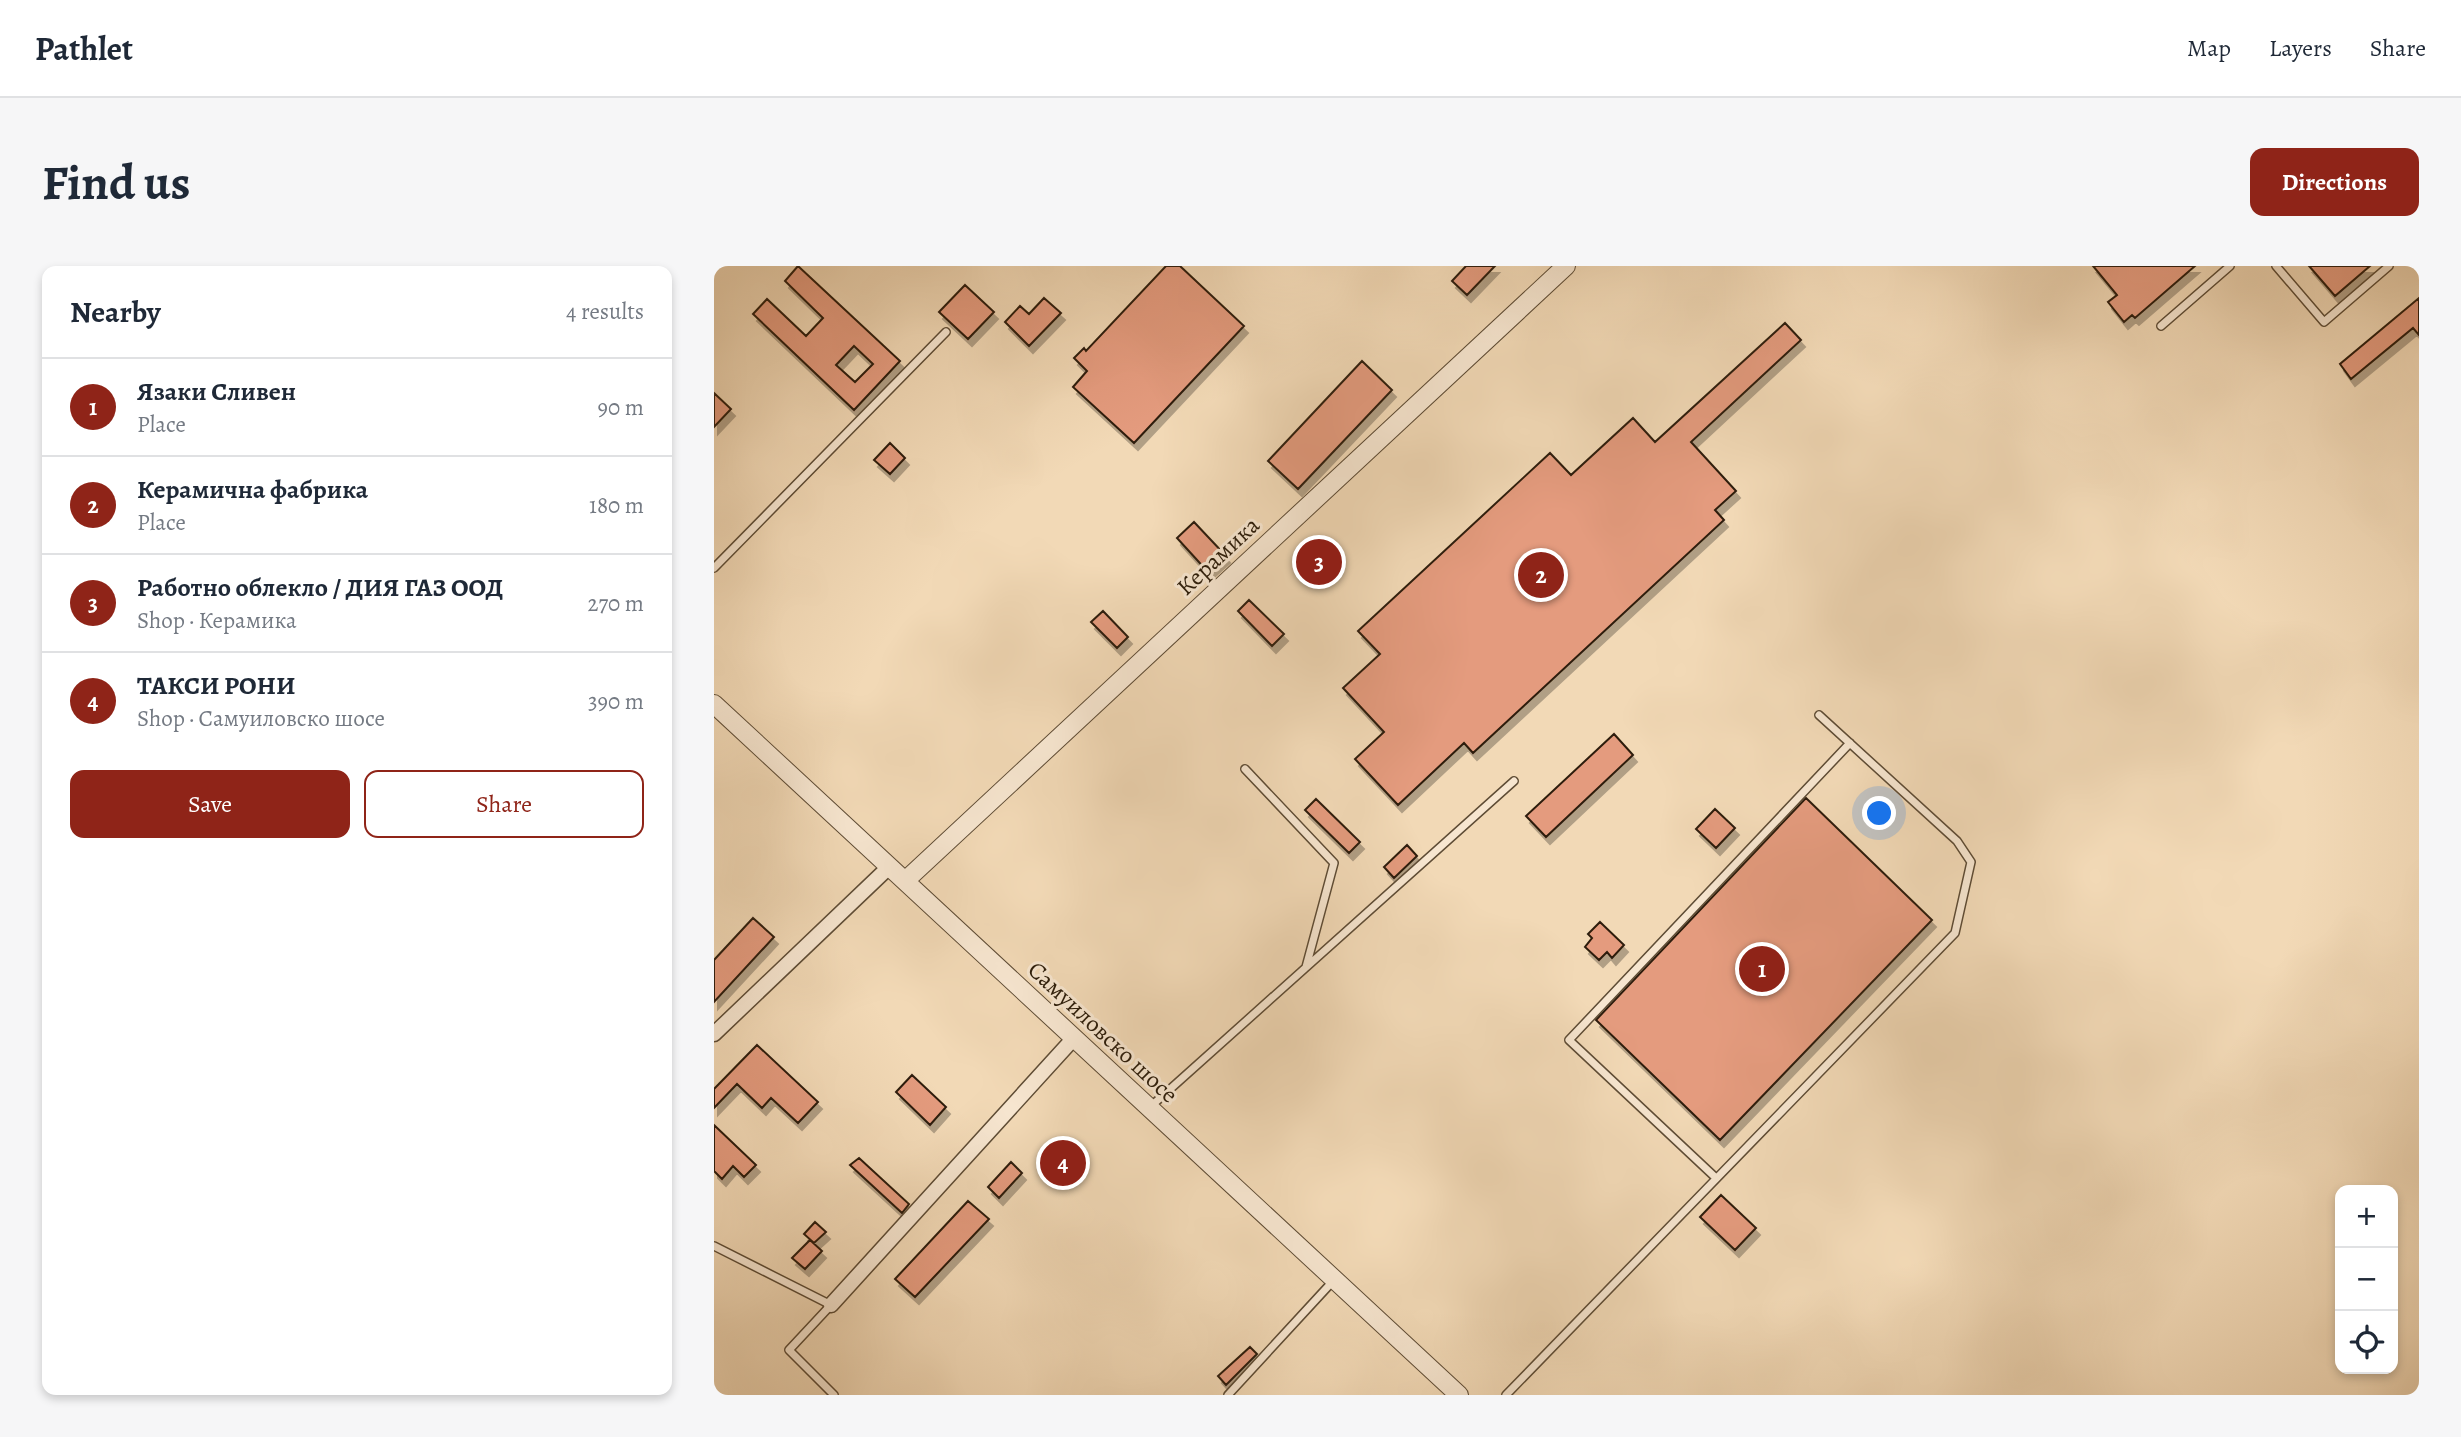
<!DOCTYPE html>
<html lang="en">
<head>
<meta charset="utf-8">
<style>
  :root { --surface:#fff; --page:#f6f6f7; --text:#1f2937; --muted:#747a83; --line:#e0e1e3; --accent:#8f2418 }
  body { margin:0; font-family:Alegreya,serif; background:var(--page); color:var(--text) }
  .controls { position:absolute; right:21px; bottom:21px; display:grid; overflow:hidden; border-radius:14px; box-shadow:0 4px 10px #0003 }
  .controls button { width:63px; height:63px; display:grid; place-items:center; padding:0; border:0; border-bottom:2px solid var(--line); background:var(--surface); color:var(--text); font:35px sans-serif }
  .you { position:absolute; left:1166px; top:548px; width:24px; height:24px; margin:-18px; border:5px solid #fff; border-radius:50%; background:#1a73e8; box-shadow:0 0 0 10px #1a73e833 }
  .badge { display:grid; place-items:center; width:46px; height:46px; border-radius:50%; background:var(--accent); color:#fff; font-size:23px; font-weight:700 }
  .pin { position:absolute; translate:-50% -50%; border:4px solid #fff; box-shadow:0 2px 7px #0006 }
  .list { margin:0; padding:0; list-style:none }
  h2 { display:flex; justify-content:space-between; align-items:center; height:91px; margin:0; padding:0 28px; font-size:30px }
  h2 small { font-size:23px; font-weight:400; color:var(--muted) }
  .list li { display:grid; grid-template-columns:46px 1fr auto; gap:21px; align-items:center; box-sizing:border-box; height:98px; padding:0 28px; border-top:2px solid var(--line) }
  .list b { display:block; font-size:26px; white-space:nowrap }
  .list p { margin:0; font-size:23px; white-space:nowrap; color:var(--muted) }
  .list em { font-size:23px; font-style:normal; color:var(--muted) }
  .actions { display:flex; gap:14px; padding:21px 28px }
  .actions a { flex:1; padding:16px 0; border:2px solid var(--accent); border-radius:14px; text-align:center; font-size:24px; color:var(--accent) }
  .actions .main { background:var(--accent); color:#fff }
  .icon { flex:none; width:38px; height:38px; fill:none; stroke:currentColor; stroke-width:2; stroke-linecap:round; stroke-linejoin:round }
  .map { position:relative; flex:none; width:1705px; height:1129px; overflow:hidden; border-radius:14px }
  header { display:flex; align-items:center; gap:42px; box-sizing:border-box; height:98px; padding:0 35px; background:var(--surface); border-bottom:2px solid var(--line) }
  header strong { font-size:33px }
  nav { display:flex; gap:38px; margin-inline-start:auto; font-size:24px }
  .intro { display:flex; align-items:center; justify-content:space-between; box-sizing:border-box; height:168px; padding:0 42px }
  h1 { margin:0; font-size:49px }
  .button { padding:18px 32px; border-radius:14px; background:var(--accent); color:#fff; font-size:24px; font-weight:700 }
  main { display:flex; gap:42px; padding:0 42px }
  aside { flex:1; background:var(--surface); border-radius:14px; box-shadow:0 4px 10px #0003 }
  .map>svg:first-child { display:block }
</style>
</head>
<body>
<header>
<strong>Pathlet</strong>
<nav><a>Map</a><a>Layers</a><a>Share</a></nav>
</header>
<div class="intro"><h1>Find us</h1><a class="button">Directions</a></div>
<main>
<aside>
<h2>Nearby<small>4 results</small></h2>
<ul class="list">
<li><span class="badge">1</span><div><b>Язаки Сливен</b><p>Place</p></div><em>90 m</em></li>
<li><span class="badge">2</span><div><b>Керамична фабрика</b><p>Place</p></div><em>180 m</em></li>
<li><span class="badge">3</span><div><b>Работно облекло / ДИЯ ГАЗ ООД</b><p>Shop · Керамика</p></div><em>270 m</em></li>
<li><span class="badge">4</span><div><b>ТАКСИ РОНИ</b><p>Shop · Самуиловско шосе</p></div><em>390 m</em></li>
</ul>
<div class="actions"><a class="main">Save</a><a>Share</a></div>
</aside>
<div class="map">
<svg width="1705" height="1129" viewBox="0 0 1705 1129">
  <defs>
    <filter id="shadow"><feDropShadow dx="4" dy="7" stdDeviation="0" flood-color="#0004"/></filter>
  </defs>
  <rect width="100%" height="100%" fill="#f2d9b6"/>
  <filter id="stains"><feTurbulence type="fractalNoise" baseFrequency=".00286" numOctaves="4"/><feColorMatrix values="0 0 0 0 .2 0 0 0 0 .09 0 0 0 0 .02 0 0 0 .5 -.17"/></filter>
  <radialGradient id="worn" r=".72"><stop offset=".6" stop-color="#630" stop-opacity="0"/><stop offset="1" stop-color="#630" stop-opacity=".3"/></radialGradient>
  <path fill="#e49b7e" stroke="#2d1d0a" stroke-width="2" fill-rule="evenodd" filter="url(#shadow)" d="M84,0L186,95L140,144L39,48L53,33L92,70L109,52L71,15ZM140,80L159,98L141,116L122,99Z
    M452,0H466L530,60L420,177L359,121L373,105L360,92L370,82L372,85Z
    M752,0H781L753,29L738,15Z
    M1379,0H1481L1421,52L1418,49L1410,56L1394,36L1403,29Z
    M1595,0H1656L1621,30Z
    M251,19L280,46L254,73L225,46Z
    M330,32L347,47L315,80L291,56L306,40L315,48Z
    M1705,32V69L1699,62L1637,113L1626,98Z
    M1071,57L1087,74L977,176L1022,225L1001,244L1010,254L759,487L750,477L684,539L641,493L670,466L629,422L666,388L644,365L836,187L857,209L919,152L941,176Z
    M648,95L678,124L584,223L554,195Z
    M0,127L17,143L0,161Z
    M176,177L191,192L176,208L160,194Z
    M480,256L512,290L494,306L463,272Z
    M535,334L570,368L558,380L524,345Z
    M389,345L414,371L403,382L377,356Z
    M900,468L919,489L832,571L812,550Z
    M1092,532L1218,654L1006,874L882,754Z
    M602,533L646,576L635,587L591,544Z
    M1001,543L1021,562L1002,582L982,563Z
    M693,579L703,590L680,612L670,601Z
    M39,652L60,671L0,736V694Z
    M886,656L910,679L898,692L893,686L885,694L871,681L878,672L874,668Z
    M43,779L104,836L84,857L57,832L48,842L23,818L0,842V823Z
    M198,809L232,841L216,859L182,826Z
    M0,859L42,899L30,911L19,900L8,913L0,905Z
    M145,892L195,938L188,947L136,899Z
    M297,896L308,907L285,932L274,921Z
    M1007,929L1042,962L1021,984L986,951Z
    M254,935L275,953L201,1031L181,1013Z
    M101,956L112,966L100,977L90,968Z
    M96,974L108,985L91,1003L78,992Z
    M536,1081L543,1088L512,1119L504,1110Z"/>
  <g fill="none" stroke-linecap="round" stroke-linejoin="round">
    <g stroke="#5e4c35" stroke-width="10">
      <path id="service" d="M1562,0L1610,56L1675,0
        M1447,60L1516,0
        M0,302L232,66
        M531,503L620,597L592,701
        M435,842L800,515
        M1002,912L855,774L1136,477
        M0,980L117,1039L75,1084L120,1129
        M514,1129L620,1014
        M792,1129L1241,667L1257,596L1243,575L1105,449"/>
    </g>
    <g stroke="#5e4c35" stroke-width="17">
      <path id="minor" d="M0,768L175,601
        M117,1039L360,772"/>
    </g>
    <g stroke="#5e4c35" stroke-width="20">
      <path id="tertiary" d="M0,438L745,1129
        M191,615L852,0"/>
    </g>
    <use href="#service" stroke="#f7e6d0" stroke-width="7"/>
    <use href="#minor" stroke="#f7e6d0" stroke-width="14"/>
    <use href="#tertiary" stroke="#f7e6d0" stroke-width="18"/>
  </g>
  <g text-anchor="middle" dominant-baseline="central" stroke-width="6" stroke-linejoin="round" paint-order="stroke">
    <g font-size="24" fill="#2d1d0a" stroke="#f7e6d0">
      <text transform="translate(504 290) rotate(-43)">Керамика</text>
      <text transform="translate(389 766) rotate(43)">Самуиловско шосе</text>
    </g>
  </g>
  <rect width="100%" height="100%" filter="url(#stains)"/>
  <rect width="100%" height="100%" fill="url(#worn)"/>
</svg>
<div class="controls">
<button>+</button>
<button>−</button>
<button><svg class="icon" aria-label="locate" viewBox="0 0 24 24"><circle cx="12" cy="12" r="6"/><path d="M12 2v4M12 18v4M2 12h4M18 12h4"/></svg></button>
</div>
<div class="you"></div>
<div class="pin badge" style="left:1048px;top:703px">1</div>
<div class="pin badge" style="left:827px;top:309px">2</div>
<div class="pin badge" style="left:605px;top:296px">3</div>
<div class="pin badge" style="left:349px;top:897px">4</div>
</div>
</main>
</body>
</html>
